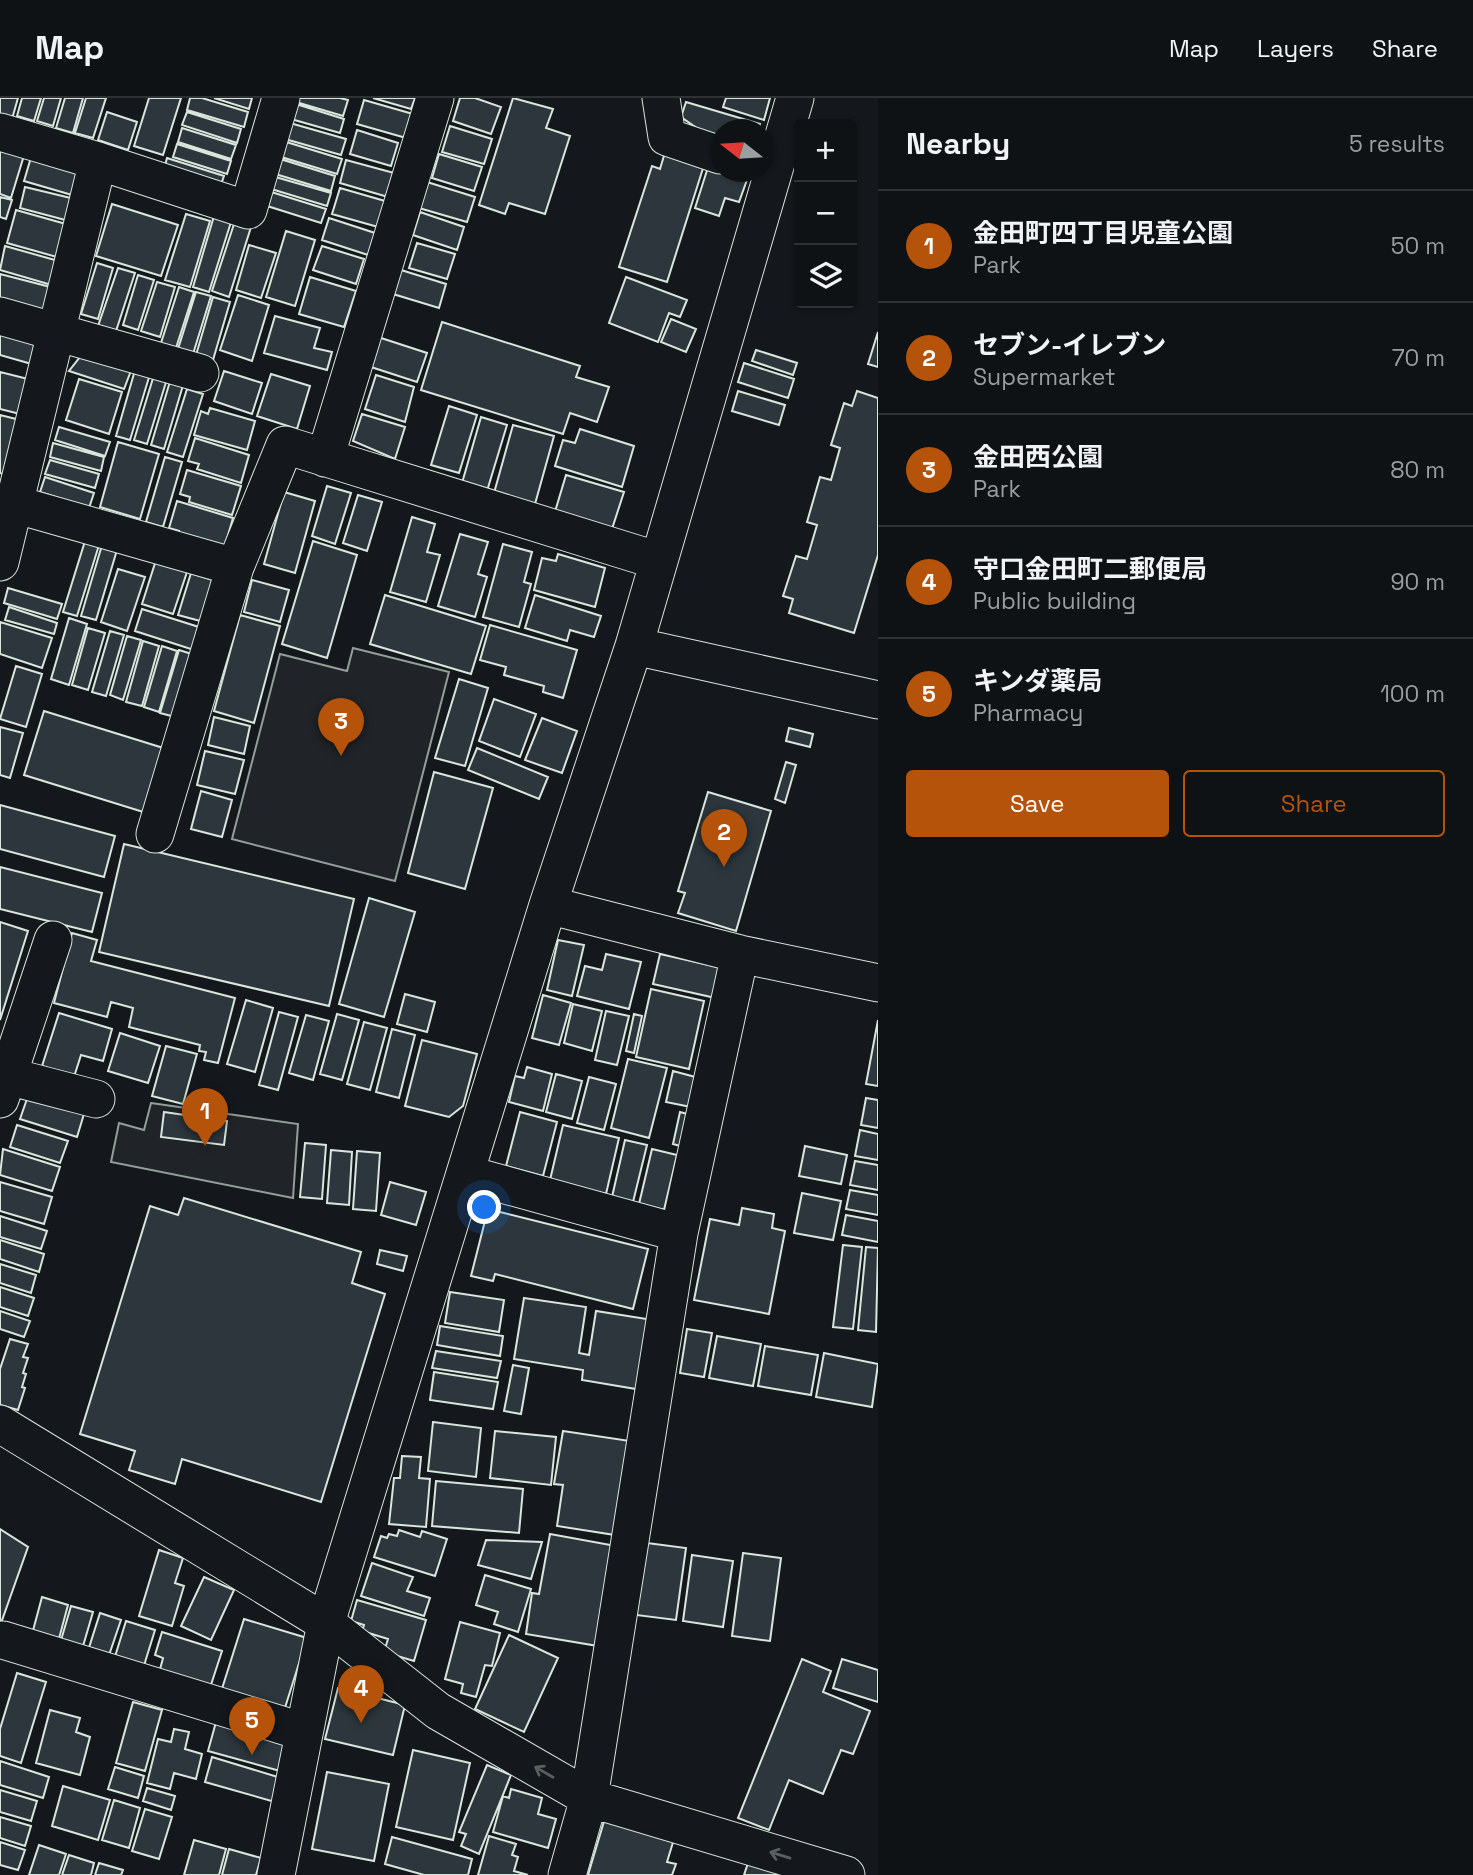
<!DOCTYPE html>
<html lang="en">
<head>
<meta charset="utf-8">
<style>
  :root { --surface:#0f1215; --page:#1d2022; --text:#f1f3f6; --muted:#9b9ea0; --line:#2f3234; --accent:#b45309 }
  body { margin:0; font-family:"Space Grotesk","Noto Sans JP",sans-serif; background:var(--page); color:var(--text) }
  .controls { position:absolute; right:21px; top:21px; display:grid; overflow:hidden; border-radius:7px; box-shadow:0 2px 5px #0004 }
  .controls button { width:63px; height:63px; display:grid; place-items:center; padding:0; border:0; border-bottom:2px solid var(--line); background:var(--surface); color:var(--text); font:35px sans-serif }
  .compass { position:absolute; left:710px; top:21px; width:63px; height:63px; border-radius:50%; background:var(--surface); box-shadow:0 2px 5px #0004; rotate:287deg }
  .you { position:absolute; left:485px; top:1110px; width:24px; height:24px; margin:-18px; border:5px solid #fff; border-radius:50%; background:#1a73e8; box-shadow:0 0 0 10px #1a73e833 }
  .badge { display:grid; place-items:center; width:46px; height:46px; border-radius:50%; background:var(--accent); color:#fff; font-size:23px; font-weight:700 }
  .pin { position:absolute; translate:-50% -58px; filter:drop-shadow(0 2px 4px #0008) }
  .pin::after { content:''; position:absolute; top:37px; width:24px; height:21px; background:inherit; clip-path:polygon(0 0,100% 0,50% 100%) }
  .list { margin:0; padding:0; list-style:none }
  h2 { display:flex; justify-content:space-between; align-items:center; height:91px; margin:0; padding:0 28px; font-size:30px }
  h2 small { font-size:23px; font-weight:400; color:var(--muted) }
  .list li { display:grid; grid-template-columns:46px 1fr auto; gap:21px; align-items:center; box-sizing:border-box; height:112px; padding:0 28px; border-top:2px solid var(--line) }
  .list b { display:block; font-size:26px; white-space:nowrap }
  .list p { margin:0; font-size:23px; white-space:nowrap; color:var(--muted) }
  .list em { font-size:23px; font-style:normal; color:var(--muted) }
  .actions { display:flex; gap:14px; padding:21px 28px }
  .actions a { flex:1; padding:16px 0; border:2px solid var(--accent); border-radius:7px; text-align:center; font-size:24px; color:var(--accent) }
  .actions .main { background:var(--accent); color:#fff }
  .icon { flex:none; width:38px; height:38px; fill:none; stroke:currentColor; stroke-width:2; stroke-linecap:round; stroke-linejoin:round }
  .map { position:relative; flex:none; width:878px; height:1777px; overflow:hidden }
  header { display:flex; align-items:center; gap:42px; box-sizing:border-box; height:98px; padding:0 35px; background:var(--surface); border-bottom:2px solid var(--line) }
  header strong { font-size:33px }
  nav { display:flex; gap:38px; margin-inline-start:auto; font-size:24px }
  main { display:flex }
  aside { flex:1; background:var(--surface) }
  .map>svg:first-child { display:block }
</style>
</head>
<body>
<header>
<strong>Map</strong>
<nav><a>Map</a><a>Layers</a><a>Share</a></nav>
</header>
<main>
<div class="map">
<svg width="878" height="1777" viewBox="0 0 878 1777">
  <rect width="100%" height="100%" fill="#14181c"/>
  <path fill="#202428" stroke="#939e99" stroke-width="2" d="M353,550L449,574L395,783L232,741L280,556L347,573Z
    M151,1005L298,1026L293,1100L111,1064L119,1025L144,1032Z"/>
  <path fill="#2c363c" stroke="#d8e6dc" stroke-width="2" d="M0,0H18L12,21L0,17Z
    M22,0H41L34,23L17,18Z
    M44,0H61L53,28L37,23Z
    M65,0H83L73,35L56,30Z
    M86,0H106L93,40L75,35Z
    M149,0H181L163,57L134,48Z
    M190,0H202L248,14L244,29L187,12Z
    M214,0H252L249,11Z
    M297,0H340L348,2L343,18L296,4Z
    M373,0H415L411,11Z
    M460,0H475L501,9L491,36L453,23Z
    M513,0L553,11L546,30L570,38L545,116L509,105L505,116L479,107Z
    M726,0H770L764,22L723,9Z
    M364,2L413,16L406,40L357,26Z
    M686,4L760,26L758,32H720V41L707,37L681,19Z
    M296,6L344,21L340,35L291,21Z
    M107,14L137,24L128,52L98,42Z
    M187,14L241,31L237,45L182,27Z
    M290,25L346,41L341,57L285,41Z
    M450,28L492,41L484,66L442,54Z
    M182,30L236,47L231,61L178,44Z
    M357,32L398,45L391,68L350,56Z
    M283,43L342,61L337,76L278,58Z
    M177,46L231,63L227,76L173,59Z
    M0,51L25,54L11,100L0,96Z
    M666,51L705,64L667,184L619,169L652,68L660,71Z
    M32,56L80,69L72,97L24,83Z
    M439,56L482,69L474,93L432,80Z
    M167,60L224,78L219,92L163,75Z
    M277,60L335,78L331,93L272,75Z
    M346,62L394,75L388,99L340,85Z
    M709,66L720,74L748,79L739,104L725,100L719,118L695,110Z
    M272,78L331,95L327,108L268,90Z
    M427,84L475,99L467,124L419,110Z
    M25,89L75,101L69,123L20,110Z
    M340,90L385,103L378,129L332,116Z
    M268,93L326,111L321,125L264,107Z
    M0,99L12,102L6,121L0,119Z
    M112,106L178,127L161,178L96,158Z
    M16,112L73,128L64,161L7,145Z
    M420,114L464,129L457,152L413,137Z
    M186,116L210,123L190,189L165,182Z
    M214,118L231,124L209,194L193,189Z
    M329,120L375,135L368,157L322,142Z
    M235,123L251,129L229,199L212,193Z
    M286,133L315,142L295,208L266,199Z
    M417,145L455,156L447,181L409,170Z
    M249,147L276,155L261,200L236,192Z
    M5,148L62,164L55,188L0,172Z
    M322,148L364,161L356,186L313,172Z
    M97,165L113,170L98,221L81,216Z
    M118,170L135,175L116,233L98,228Z
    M401,172L446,186L439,210L393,196Z
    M0,176L58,191L42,217L0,206Z
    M138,177L154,182L138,232L123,227Z
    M310,179L356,193L344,229L299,216Z
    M626,179L687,202L680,219L669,215L658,244L609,225Z
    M157,184L175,189L160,239L141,233Z
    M179,189L194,194L175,253L160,248Z
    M196,194L211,198L193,256L178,251Z
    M238,197L269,207L252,263L220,252Z
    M213,199L230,204L213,262L196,257Z
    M275,218L320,230L314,250L332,254L327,272L264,255Z
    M671,221L696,231L686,254L661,244Z
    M442,224L580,268L576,279L609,289L597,324L570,315L563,336L421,292Z
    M0,230L40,248L35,267L0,257Z
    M878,234V269L868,266Z
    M378,239L427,255L417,284L368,268Z
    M756,252L797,265L793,277L752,263Z
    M84,254L132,270L124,291L69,273Z
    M744,265L794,281L788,300L738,284Z
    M135,272L150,276L130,342L116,338Z
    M224,273L262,285L252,316L214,303Z
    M0,274L32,282L24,317L0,311Z
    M271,276L310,288L297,331L257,318Z
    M154,277L167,281L147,346L134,342Z
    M376,277L414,289L405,324L365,311Z
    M171,280L184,284L164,351L151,347Z
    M79,281L122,294L109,336L66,322Z
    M187,291L203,296L183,359L167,354Z
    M738,293L785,307L779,327L732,313Z
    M857,293L878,300V457L854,535L789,515L793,501L783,498L796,458L807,461L817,427L807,424L820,379L831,382L840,350L831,347L844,305L852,308Z
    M449,308L477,317L459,375L431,367Z
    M210,310L255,323L247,352L194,337L201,313L208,316Z
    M362,316L405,329L395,361L353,343Z
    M0,317L20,322L5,377L0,375Z
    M481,319L507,327L487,393L462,385Z
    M513,327L554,338L535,406L494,395Z
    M59,329L110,344L105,358L55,342Z
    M580,331L634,348L622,389L555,368L563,342L575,345Z
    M195,340L249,357L241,385L197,371L199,366L188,363Z
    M118,344L159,356L140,421L100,409Z
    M53,345L104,359L101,373L50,359Z
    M165,359L182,364L163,429L146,424Z
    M50,362L99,376L95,390L45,376Z
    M187,372L241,388L232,417L189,404L190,399L180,396Z
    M566,377L624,394L611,434L554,417Z
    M45,379L94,395L89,410L40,394Z
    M327,388L351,395L335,446L312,438Z
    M284,394L315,403L295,475L264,466Z
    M358,397L382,404L367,453L343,445Z
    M177,403L233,420L224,451L177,438L179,433L169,430Z
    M412,419L435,426L427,454L440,457L426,504L390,494Z
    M460,436L488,444L478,476L487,479L475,519L438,508Z
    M85,443L99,447L77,518L63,514Z
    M313,443L357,457L327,560L282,546Z
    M503,446L532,454L524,484L531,486L519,529L483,519Z
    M102,447L117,452L96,522L81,518Z
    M558,456L605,470L595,509L534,492L542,460L556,463Z
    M156,462L188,471L173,516L142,506Z
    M118,471L145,479L127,533L101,524Z
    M191,475L216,483L204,524L178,517Z
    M252,482L289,492L280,524L244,514Z
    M8,490L62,506L57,521L4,505Z
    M385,497L486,528L471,576L370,546Z
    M535,497L601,518L594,539L570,532L567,543L525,530Z
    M9,509L57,525L54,536L5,522Z
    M142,511L202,530L194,552L135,533Z
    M240,517L280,528L254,625L214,613Z
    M69,520L87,526L69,587L51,581Z
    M0,524L52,540L42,570L0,556Z
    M490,527L577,552L563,600L543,594L544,588L504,577L506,569L480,562Z
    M88,530L105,535L88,592L72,587Z
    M110,533L124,537L106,598L92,594Z
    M127,538L141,542L123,602L110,597Z
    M143,543L159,548L142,608L126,604Z
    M162,548L177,553L159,614L144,609Z
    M179,552L198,558L179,620L160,615Z
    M16,568L42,576L26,629L0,621Z
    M459,581L488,590L465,668L435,660Z
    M494,601L536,616L520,659L479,643Z
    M44,613L173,653L153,717L24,677Z
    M214,619L250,628L244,656L208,647Z
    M542,620L577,633L562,675L525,662Z
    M0,629L23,635L10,680L0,677Z
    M789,630L813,636L810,649L786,643Z
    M477,650L548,679L539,701L468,672Z
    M205,653L244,662L235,696L197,687Z
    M786,664L796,667L785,705L775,701Z
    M434,674L493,690L465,791L408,775Z
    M201,693L232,702L222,739L191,731Z
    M708,694L771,713L736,833L678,815L685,795L678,793Z
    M0,707L115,738L104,779L0,751Z
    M124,746L354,801L329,908L99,854Z
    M0,769L102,795L92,834L0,811Z
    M369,800L415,814L384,919L339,906Z
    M0,824L28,833L0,922Z
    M72,835L97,842L91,863L235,900L218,965L204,962L206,954L199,953L200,947L129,929L133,910L111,904L107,919L54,905Z
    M558,842L584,847L572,898L547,892Z
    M606,856L641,864L629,911L577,898L585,868L602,872Z
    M660,856L727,871L720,901L653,886Z
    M651,891L704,903L689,971L636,959Z
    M405,896L435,904L427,934L397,926Z
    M543,897L571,905L559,947L532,940Z
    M246,902L273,910L255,974L227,966Z
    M573,906L602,913L592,953L564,945Z
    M606,913L629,918L617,967L595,962Z
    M279,914L298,919L278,992L259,987Z
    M59,915L112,931L103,963L81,957L74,979L42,968Z
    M337,916L359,922L342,982L320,976Z
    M634,916L642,918L634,955L626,953Z
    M306,917L329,923L313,982L289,975Z
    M878,922V988L866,986Z
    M364,924L387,930L370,992L347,986Z
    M392,931L415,937L399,1000L376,994Z
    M120,935L160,948L148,985L108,973Z
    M422,942L477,956L463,1008L449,1019L405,1008Z
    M166,948L197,956L183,1006L152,998Z
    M628,961L667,970L649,1040L611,1030Z
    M527,969L552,976L543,1013L509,1004L515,978L524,980Z
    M673,973L699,980L691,1009L666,1004Z
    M556,976L582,983L572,1021L546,1014Z
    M589,979L616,986L604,1032L577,1025Z
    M28,998L84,1016L77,1039L20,1021Z
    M866,1000L878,1002V1030L861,1027Z
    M164,1014L227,1023L224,1047L161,1039Z
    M520,1014L557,1024L543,1078L506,1068Z
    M680,1014L691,1017L684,1049L673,1046Z
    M17,1027L68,1043L60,1065L10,1049Z
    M563,1027L619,1040L606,1096L550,1082Z
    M860,1032L878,1036V1062L855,1058Z
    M625,1042L647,1047L633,1104L612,1099Z
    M305,1045L326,1047L322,1101L300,1099Z
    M805,1048L847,1057L841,1086L799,1078Z
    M3,1051L60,1069L52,1093L0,1077Z
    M652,1051L677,1057L664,1112L639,1106Z
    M331,1052L352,1054L349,1107L327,1105Z
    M357,1053L380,1055L376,1113L353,1111Z
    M855,1063L878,1067V1092L850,1087Z
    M0,1084L52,1099L44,1126L0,1113Z
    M390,1084L426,1094L416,1127L381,1117Z
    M850,1092L878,1097V1117L846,1111Z
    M802,1095L841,1103L833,1142L794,1135Z
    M184,1100L361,1154L352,1185L385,1196L321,1404L182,1361L175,1386L129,1372L135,1353L80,1336L150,1108L178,1117Z
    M742,1110L774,1116L772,1130L785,1133L769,1216L694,1202L710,1121L739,1127Z
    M488,1111L648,1151L633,1211L495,1176L493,1183L471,1178Z
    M846,1117L878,1123V1144L842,1137Z
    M0,1118L47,1133L41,1151L0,1139Z
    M0,1142L44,1156L39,1174L0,1161Z
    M843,1147L862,1149L853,1231L833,1229Z
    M866,1149L878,1150L876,1234L858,1232Z
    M380,1152L407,1158L403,1173L377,1166Z
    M0,1166L36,1177L31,1195L0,1185Z
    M0,1189L34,1200L28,1218L0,1209Z
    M450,1194L504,1202L499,1234L445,1225Z
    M524,1200L586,1209L579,1255L589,1257L596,1213L653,1222L642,1292L582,1282L583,1272L514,1261Z
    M0,1213L30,1223L24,1239L0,1231Z
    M440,1228L503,1238L500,1258L437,1247Z
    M687,1231L712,1235L704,1279L680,1275Z
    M717,1238L761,1246L753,1288L709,1280Z
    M10,1241L28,1246L23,1259L28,1260L23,1275L26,1276L22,1289L25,1290L18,1312L0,1307V1271Z
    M765,1248L818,1257L811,1297L758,1288Z
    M436,1253L501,1263L497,1280L432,1270Z
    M824,1255L878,1266L872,1309L816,1299Z
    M513,1267L529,1270L521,1316L504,1313Z
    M434,1274L498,1284L493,1311L430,1302Z
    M433,1324L481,1330L476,1379L428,1373Z
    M495,1333L556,1339L551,1387L490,1380Z
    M563,1333L630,1343L615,1437L557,1428L563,1387L554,1386Z
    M402,1358L421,1359L419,1380L430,1381L426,1429L389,1426L394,1380H400Z
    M436,1383L523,1391L519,1435L432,1428Z
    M0,1431L28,1449L0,1528Z
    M399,1432L420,1439L422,1433L447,1441L435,1478L374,1459L381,1438L387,1440L389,1436L397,1438Z
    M550,1436L616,1448L598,1548L526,1536L532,1495L539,1496Z
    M486,1442L542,1444L531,1481L478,1467Z
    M647,1445L686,1450L676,1522L636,1517Z
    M159,1452L183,1460L175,1485L184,1488L172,1528L139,1518Z
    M743,1455L781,1460L770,1543L732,1538Z
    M692,1457L733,1463L723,1529L683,1523Z
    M372,1465L413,1479L407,1493L430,1500L424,1518L361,1498Z
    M485,1477L531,1491L518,1534L494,1526L498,1514L476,1507Z
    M204,1479L234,1492L211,1542L181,1528Z
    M42,1499L68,1507L57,1548L31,1540Z
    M357,1502L426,1522L414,1563L384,1554L388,1541L362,1533L364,1527L351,1523Z
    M71,1508L93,1514L81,1555L59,1549Z
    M100,1515L121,1522L107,1563L87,1556Z
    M244,1521L307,1540L283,1616L220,1597Z
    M126,1523L155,1532L142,1574L113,1565Z
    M460,1524L500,1535L492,1568L485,1567L476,1599L461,1595L463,1586L445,1581Z
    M162,1534L222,1553L208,1596L158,1579L163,1560L155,1557Z
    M509,1537L558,1560L524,1634L475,1611Z
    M802,1561L831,1573L823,1594L870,1613L853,1656L841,1652L823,1696L789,1682L769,1732L738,1720Z
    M842,1561L878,1572V1604L833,1590Z
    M17,1575L46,1584L21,1665L0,1658V1631Z
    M338,1590L405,1607L393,1657L325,1641Z
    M133,1604L162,1612L145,1673L116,1665Z
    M50,1612L80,1620L76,1634L90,1639L80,1677L36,1665Z
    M216,1624L288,1644L280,1673L208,1653Z
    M174,1631L189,1634L185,1651L202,1656L196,1681L174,1675L170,1691L147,1685L158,1641L171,1644Z
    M413,1652L470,1665L453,1742L396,1729Z
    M212,1659L281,1680L275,1704L205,1684Z
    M0,1663L49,1679L43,1700L0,1687Z
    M487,1667L511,1677L479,1756L461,1748L466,1736L459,1734Z
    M115,1669L144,1678L138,1700L108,1691Z
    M327,1674L389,1686L374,1763L312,1751Z
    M63,1688L110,1702L98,1742L52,1728Z
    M147,1690L175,1698L171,1712L143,1703Z
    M511,1691L542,1700L538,1716L556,1721L548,1750L493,1734L503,1698L509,1700Z
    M0,1692L37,1703L31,1723L0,1714Z
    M114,1702L140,1710L129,1750L102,1742Z
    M145,1711L172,1719L159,1761L132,1753Z
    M0,1719L31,1728L25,1748L0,1740Z
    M605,1720L674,1741L667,1764L676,1766L672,1777H588Z
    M489,1738L516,1746L512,1757L518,1759L514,1773L528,1777H478Z
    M392,1739L472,1761L468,1777H424L385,1766Z
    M194,1742L226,1751L219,1777H184Z
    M0,1744L25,1752L18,1772L0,1767Z
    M39,1747L66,1756L59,1777H29Z
    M229,1751L261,1760L256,1777H222Z
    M69,1757L94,1765L91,1777H62Z
    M99,1765L123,1772L121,1777H95Z
    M748,1765L779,1774L778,1777H744Z"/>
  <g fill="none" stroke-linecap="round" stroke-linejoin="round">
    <g stroke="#d8e6dc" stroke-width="39">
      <path id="minor" d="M661,0L667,39L720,57
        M0,34L98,63
        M0,218L200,275
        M325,360L435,0
        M14,406L235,469
        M0,464L98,63L248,112L281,0
        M634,548L878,602
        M155,736L235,469L285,347L659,463
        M548,807L740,856L878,885
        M0,976L96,1001
        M0,1001L53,842
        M466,1076L679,1135
        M0,1326L326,1525L438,1613L589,1700L846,1777
        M3,1542L304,1634
        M276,1777L326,1525L548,807L634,548L795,0
        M567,1777L589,1700L679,1135L740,856"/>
    </g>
    <use href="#minor" stroke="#14181c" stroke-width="37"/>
  </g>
  <defs><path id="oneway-shaft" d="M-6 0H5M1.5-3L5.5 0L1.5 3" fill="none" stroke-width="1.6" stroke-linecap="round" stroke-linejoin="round" transform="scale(1.75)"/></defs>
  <g stroke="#59605f">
    <use href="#oneway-shaft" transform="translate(544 1674) rotate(-150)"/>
    <use href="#oneway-shaft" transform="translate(780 1757) rotate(-163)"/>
  </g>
</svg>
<div class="controls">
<button>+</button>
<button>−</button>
<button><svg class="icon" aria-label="layers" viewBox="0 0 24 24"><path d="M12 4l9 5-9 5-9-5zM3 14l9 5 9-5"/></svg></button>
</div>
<svg class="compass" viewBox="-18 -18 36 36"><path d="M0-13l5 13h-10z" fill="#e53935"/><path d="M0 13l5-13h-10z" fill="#9b9ea0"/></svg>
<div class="you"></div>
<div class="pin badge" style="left:205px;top:1048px">1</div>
<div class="pin badge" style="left:724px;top:769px">2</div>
<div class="pin badge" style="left:341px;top:658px">3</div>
<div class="pin badge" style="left:361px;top:1625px">4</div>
<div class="pin badge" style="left:252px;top:1657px">5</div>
</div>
<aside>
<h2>Nearby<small>5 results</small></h2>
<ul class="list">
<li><span class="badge">1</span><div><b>金田町四丁目児童公園</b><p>Park</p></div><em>50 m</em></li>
<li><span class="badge">2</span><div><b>セブン-イレブン</b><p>Supermarket</p></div><em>70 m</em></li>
<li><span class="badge">3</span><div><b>金田西公園</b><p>Park</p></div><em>80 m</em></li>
<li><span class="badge">4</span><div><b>守口金田町二郵便局</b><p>Public building</p></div><em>90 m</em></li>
<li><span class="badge">5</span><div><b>キンダ薬局</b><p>Pharmacy</p></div><em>100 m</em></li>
</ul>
<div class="actions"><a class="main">Save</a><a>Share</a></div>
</aside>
</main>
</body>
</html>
